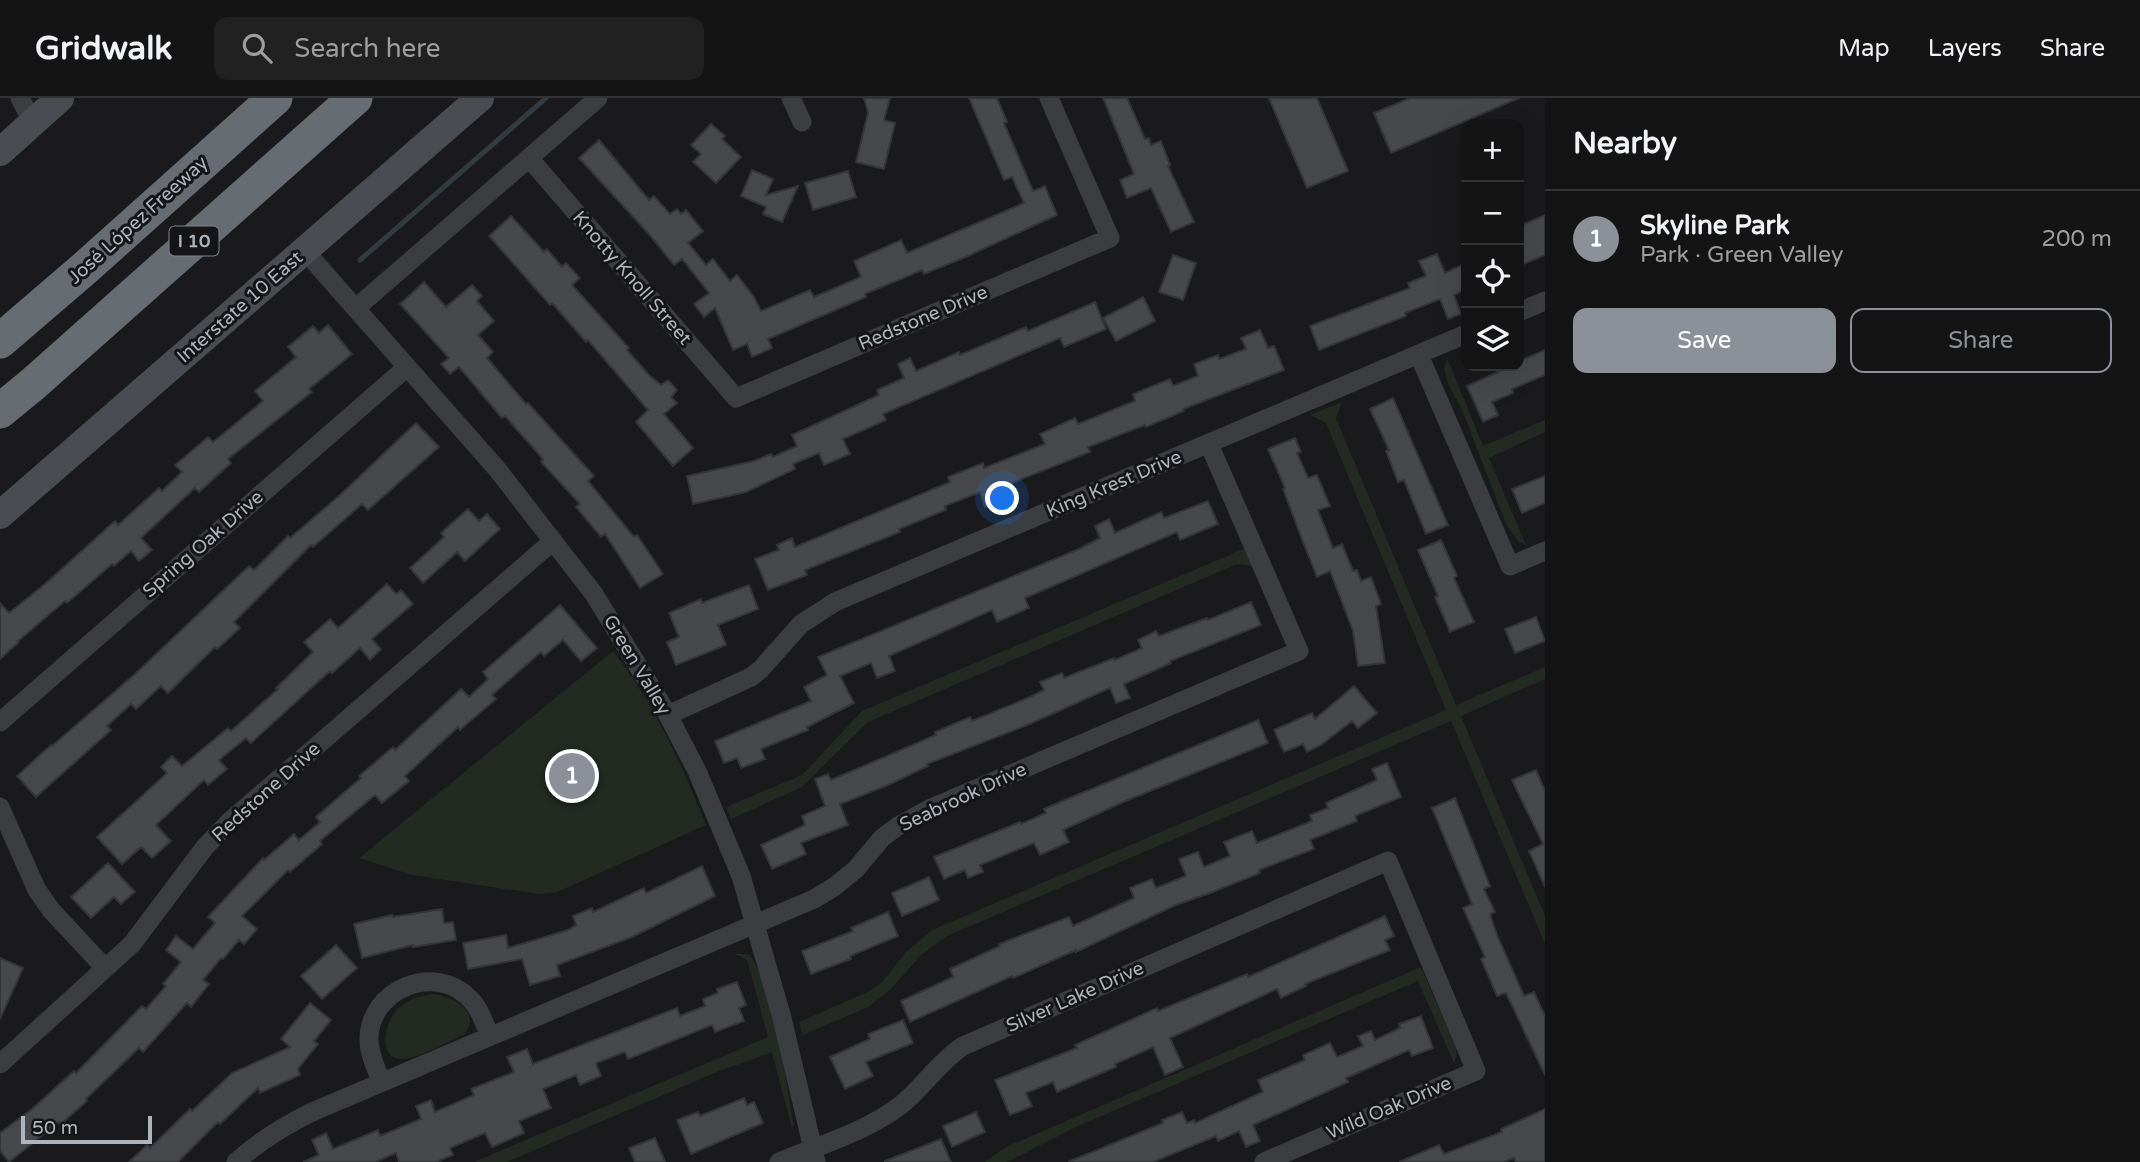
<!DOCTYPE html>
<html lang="en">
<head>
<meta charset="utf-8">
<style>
  :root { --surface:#141415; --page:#212122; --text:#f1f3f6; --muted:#9d9ea0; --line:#333334; --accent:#8c9099 }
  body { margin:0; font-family:"Varela Round",sans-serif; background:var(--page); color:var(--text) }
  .controls { position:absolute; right:21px; top:21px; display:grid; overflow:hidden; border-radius:14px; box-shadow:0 7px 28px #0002 }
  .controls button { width:63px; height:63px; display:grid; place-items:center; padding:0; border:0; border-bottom:2px solid var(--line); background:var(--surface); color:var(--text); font:35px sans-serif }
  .scale { position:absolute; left:21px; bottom:18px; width:131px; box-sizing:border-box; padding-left:7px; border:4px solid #adb4bb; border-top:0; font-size:19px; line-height:24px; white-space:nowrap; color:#adb4bb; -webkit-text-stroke:5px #151517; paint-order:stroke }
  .you { position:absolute; left:1003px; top:401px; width:24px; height:24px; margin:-18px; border:5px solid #fff; border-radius:50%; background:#1a73e8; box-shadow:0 0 0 10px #1a73e833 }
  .badge { display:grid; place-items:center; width:46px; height:46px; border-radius:50%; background:var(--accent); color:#fff; font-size:23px; font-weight:700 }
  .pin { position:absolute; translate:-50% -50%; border:4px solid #fff; box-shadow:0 2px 7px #0006 }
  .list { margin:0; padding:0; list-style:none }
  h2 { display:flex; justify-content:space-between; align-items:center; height:91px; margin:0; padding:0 28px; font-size:30px }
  h2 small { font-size:23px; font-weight:400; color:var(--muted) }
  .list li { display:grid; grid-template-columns:46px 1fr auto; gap:21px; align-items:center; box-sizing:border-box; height:98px; padding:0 28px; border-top:2px solid var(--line) }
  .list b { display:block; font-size:26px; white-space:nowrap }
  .list p { margin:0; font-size:23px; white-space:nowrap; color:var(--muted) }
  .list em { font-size:23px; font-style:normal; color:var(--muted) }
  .actions { display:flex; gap:14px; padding:21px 28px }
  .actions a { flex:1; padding:16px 0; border:2px solid var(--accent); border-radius:14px; text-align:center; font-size:24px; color:var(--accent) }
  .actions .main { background:var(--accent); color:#fff }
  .icon { flex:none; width:38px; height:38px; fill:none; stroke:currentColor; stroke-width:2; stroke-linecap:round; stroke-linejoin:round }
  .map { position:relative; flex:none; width:1545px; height:1064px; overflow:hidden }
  header { display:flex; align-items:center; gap:42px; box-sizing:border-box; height:98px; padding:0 35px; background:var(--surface); border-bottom:2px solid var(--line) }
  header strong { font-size:33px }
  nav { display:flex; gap:38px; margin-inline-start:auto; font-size:24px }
  .search { width:490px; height:63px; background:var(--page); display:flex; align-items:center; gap:18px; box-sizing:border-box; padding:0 24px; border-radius:14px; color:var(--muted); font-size:26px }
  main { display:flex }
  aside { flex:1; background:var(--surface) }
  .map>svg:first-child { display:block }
</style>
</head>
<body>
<header>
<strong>Gridwalk</strong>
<div class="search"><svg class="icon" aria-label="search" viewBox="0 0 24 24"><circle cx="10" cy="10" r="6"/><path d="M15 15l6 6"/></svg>Search here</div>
<nav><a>Map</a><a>Layers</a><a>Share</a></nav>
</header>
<main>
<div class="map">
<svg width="1545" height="1064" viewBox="0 0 1545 1064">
  <rect width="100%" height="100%" fill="#1a1a1c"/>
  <path fill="#222a22" d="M1447,260L1483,348L1545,322V334L1489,360L1526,447L1518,443L1506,426L1463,314L1448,285L1444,270Z
    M1342,304L1336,320L1456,607L1545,569V581L1461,618L1545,818V846L1451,623L947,838L921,857L891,891L868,909L803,937L799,924L868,894L882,884L907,853L932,832L1446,612L1326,325L1310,317Z
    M1246,450L1254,468L1237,466L868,624L802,689L731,721L726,709L802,677L862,613Z
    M613,553C654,605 682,667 706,727L573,787L557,794L539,796L412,777L359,760Z
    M735,856H749C775,893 785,981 794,1027L792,1031L772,954L717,974L507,1064H474L768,939L747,862Z
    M1421,869L1455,947L1457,956L1454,965L1418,883L1078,1028L1007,1064H984L1006,1049Z
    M432,896C453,898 483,914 464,937C451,942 416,961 404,961C375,962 385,923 398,911C408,901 419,898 432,896Z"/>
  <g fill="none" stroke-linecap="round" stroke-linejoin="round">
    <path stroke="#303c40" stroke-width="5" d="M360,162L546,0"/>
  </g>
  <path fill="#47484c" stroke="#343538" stroke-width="2" d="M864,0H890L884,22L895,25L884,71L856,64L868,15Z
    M969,0H997L1007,24L1004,25L1033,93L1045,88L1057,117L968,158L924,176L922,172L865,196L866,199L768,241L772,250L752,259L747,246L733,252L715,210L704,219L694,206L709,195L682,161L674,167L648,135L579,60L599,42L649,102L654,98L670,116L677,111L681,116L686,112L703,133L688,145L706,167L713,161L730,183L737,177L754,199L761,213L810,192L814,199L861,179L854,163L901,142L907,155L1024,105L1012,79L1004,82Z
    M1103,0H1127L1145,41L1149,40L1151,47L1161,43L1170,67L1168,68L1194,124L1171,134L1151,90L1127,100L1120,82L1134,76Z
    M1269,0H1317L1348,73L1307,90Z
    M1410,0H1519L1391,55L1374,15Z
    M711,26L725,38L722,41L741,59L716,85L693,64L701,56L691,47Z
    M752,72L773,81L766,97L798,88L782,124L763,116L766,109L741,98Z
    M848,73L856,99L813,112L805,85Z
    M1545,117V157L1519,168V128Z
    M511,118L544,154L547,151L562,169L566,165L580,180L572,187L629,250L627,252L649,277L661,287L668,282L677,292L671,299L677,305L664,316L693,350L673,368L636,324L648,312L588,242L586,244L552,205L550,207L489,138Z
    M1437,156L1445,175L1466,165V191L1454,197L1461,216L1448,221L1440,201L1405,215L1406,218L1319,252L1310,228L1410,190L1408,185L1426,178L1419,163Z
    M1173,157L1196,165L1183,202L1159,194Z
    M424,184L446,209L472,187L482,198L477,203L494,223L478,237L493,254L487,260L526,306L528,305L594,378L588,383L634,439L637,437L663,476L640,490L605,436L601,439L576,409L580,406L541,364L543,361L505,318L502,320L459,269L450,276L441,266L449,260L400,206Z
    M1143,199L1155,223L1116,243L1103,220Z
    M1095,204L1106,231L1064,249L1060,240L883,316L886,322L843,341L850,356L824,367L819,355L793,366L795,371L746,394L693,406L687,378L754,363L771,356L773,359L797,348L792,337L879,297L877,292L904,280L898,266L910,260L916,273L959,254L960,257L1026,229L1028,233Z
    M328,227L352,256L309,291L312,294L228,361L231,365L199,394L195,390L141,440L152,452L139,463L131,453L114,468L112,466L67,505L65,503L18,543L19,544L0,561V505L9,515L45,486L115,423L118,427L159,390L162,393L182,374L175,367L208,339L213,344L263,303L255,293L296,259L288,249L313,228L319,235Z
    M1260,232L1268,250L1274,248L1284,272L1183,311L1184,313L1146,329L1145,327L1088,349L1090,354L994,392L998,403L985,409L980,394L945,408L946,412L899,431L900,434L805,472L807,477L768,492L755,461L779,452L777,447L792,440L795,449L950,384L948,379L983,365L984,370L1045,346L1040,336L1075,320L1078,326L1135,303L1133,296L1170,281L1173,288L1198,278L1194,266L1218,257L1219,261L1246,251L1241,240Z
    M1545,252V277L1512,291L1513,295L1492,304L1498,317L1483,324L1467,288L1511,268H1519V263Z
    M1393,300L1448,427L1426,436L1404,382L1398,384L1386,353L1389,352L1370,311Z
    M416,325L439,349L368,412L362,406L313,449L311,447L234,524L240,530L217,551L215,549L168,595L161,588L136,611L131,606L107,628L111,632L36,699L17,678L51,647L52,648L135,576L249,468L254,472L288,438L290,440L340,397Z
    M1295,340L1301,354L1297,355L1308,380L1317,377L1330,408L1318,412L1333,450L1342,446L1353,473L1357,472L1361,483L1371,479L1381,506L1376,508L1385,565L1358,568L1353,533L1330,473L1317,479L1303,444L1283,391L1285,390L1268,351Z
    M1545,378V405L1522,415L1512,391Z
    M1208,403L1218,426L1180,442L1177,434L1025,500L1029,510L997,524L992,512L889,558L895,573L877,580L871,565L840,578L854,605L807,629L808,632L761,651L765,661L741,670L737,660L724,665L715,643L811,603L804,589L827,577L818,559L1079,451L1100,440L1095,428L1109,421L1115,435L1161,414L1164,420Z
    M468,411L479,423L487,416L500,431L465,463L457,454L423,485L410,470L444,439L441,435Z
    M1441,442L1457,478L1454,480L1474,524L1450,534L1435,499L1438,498L1418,452Z
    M387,486L396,496L401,492L413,506L372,541L381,551L370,562L360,550L332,575L330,573L251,645L246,640L219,662L227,671L208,687L204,682L156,727L171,743L152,760L141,749L122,766L97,739L167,675L161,669L172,658L182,668L228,630L231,633L278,591L276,590L313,554L304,544L330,521L338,530Z
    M749,487L758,511L718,527L726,547L676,567L667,544L679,539L669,515L701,501L702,505Z
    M1251,504L1261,527L1170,563L1171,565L1124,586L1130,600L1116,605L1110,590L1025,628L927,666L928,668L888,687L840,706L848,727L801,745L806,756L772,771L761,747L805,727L802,718L825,708L815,681L828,676L831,682L936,637L935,634L970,619L972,623L1030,599L1044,592L1040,584L1062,575L1064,580L1114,560L1115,562L1142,550L1138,542L1156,533L1159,538L1207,520L1208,522Z
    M560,507L597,550L581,563L563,542L544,558L541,554L492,597L496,601L460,632L458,629L405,678L409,683L382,705L375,697L320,743L322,746L290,774L288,772L242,818L257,831L244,846L239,842L223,861L221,860L203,882L209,886L191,909L187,905L143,954L139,950L86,1001L87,1003L61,1026L59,1024L9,1064L0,1053V1035L32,1011L74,973L76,975L142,908L146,911L166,888L163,886L181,864L166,852L176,838L193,851L215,825L208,819L263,760L264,762L294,736L299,742L320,724L316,719L361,680L359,678L393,649L395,652L461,591L469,599L488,581L483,574Z
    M1536,519L1545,543L1515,555L1505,531Z
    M1354,588L1377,615L1358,630L1352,623L1321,647L1307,654L1303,646L1284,654L1274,632L1312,615L1315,621Z
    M1258,622L1268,645L1123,704L1063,732L1069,744L1040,757L1034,745L980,767L983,774L968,780L965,772L944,781L934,759L1020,724L1021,726L1046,715L1044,711L1065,702Z
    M1387,665L1401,699L1355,718L1357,723L1310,742L1314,751L1259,772L1260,775L1210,795L1176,807L1076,854V852L1013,880L1012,878L910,924L901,903L953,879L950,871L1000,848L999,846L1069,819L1073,828L1134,800L1130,790L1152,781L1156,790L1186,778L1179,761L1198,754L1204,769L1230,758L1224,744L1252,733L1257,745L1312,723L1310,717L1328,710L1326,705L1377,682L1372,671Z
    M1536,672L1545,693V789L1529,753L1543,746L1512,682Z
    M1455,700L1490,788L1484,791L1495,814L1490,816L1497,837L1524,898L1534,894L1545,918V977L1506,895L1497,898L1481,861L1485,859L1463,810L1472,806L1432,710Z
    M108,765L135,794L121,806L114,799L91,820L71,799Z
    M702,768L715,798L632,839L557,867L560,878L530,887L522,861L468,871L463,845L506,837L508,850L568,832L576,827L573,818L592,810L593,814L644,790L646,795Z
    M929,779L939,802L902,818L892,795Z
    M442,811L444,825L453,824L456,842L413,849V847L362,860L354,826L392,817L393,819Z
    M888,814L898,838L850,858L851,861L811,876L802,853L853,833L851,830Z
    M1385,818L1394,838L1385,842L1390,852L1305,886L1306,888L1281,900L1277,891L1170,940L1183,969L1165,977L1153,949L1115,966L1116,969L1057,994L1053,984L1026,995L1032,1008L1010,1017L995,982L1077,950L1075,947L1157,910L1158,913L1247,876L1248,879Z
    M336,847L357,870L322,901L301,878Z
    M0,860L23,870L0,921Z
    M737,884L746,907L739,910L744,923L715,934L712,927L628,961L625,954L596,965L601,978L580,987L576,977L543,991L551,1010L519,1023L524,1035L492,1049L485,1035L450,1050L453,1057L436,1064H399L396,1055L375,1064H303L319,1057L312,1042L326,1035L333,1051L378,1032L380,1038L421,1021L416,1008L431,1002L435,1014L474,997L471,991L514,974L507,959L527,951L533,966L677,910L680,918L705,908L703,901L718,895L717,891Z
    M310,905L331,922L314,943L318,946L298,971L300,977L260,995L258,990L220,1026L218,1024L178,1064H129L147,1047L150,1050L190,1011L192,1013L232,975L290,949L281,941Z
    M1421,918L1433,950L1412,958L1409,952L1346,980L1348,984L1253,1027L1260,1043L1246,1049L1239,1033L1218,1043L1216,1038L1153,1064H1068L1163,1025L1162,1022L1182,1014L1187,1025L1194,1022L1195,1025L1263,994L1258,982L1305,962L1303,957L1330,945L1337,959L1363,948L1358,938L1371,933L1375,942L1400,930L1399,926Z
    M903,922L913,945L866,964L873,978L845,991L830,959L870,941L868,936Z
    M744,1000L747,1007L754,1004L763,1025L691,1056L677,1022L698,1014L700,1018Z
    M1545,1011V1064H1516L1514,1060L1503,1064H1399L1439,1047L1444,1056L1502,1034L1501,1031Z
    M976,1014L985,1034L952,1049L943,1028Z
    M655,1040L665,1064H635L629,1050Z
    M941,1041L951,1064H885V1063Z"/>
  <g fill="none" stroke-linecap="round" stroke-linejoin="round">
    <path stroke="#3b3d41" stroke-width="19" d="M20,0L33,25
      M791,0L802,24
      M529,60L736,300L1110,140L1049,0
      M305,153L497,371L594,496L668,617L697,673L741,778L782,920L816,1064
      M356,210L598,0
      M1519,214L1545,203
      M1419,257L1510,468L1545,453
      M668,617L751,579L761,571L801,526L835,504L1466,236
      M0,624L407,269
      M0,709L37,792L51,812L105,870
      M0,966L132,846L205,749L229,724L553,443
      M381,983C376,970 369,956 369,941C369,892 434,864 469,900C480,910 484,925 490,938
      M236,1064C259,1043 284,1028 312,1014L814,801L834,789L856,771L882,740L898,728L929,711L1299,553L1209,346
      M779,1064C819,1047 866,1034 901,1007C923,989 939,964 963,948L1388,763L1476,973L1264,1064"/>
    <path stroke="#494c51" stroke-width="28" d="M0,54L60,0
      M0,417L480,0"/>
    <path stroke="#676c72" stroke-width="35" d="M0,243L85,170L275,0
      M0,313L33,286L355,0"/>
  </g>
  <g text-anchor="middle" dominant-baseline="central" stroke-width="6" stroke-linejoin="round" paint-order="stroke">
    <rect fill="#151517" stroke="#7f848a" stroke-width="2" x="169.5" y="128.5" width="49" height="29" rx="5"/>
    <g font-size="18" font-weight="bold" fill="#adb4bb">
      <text x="194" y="143">I 10</text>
    </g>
    <g font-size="19" fill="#adb4bb" stroke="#151517">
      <text transform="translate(138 122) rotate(-42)">José López Freeway</text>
      <text transform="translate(632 180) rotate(49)">Knotty Knoll Street</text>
      <text transform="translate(240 209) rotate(-41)">Interstate 10 East</text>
      <text transform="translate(923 220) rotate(-23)">Redstone Drive</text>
      <text transform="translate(1114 386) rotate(-23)">King Krest Drive</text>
      <text transform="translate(203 446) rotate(-41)">Spring Oak Drive</text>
      <text transform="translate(637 567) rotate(59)">Green Valley</text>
      <text transform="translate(266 694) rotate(-42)">Redstone Drive</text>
      <text transform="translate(963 699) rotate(-25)">Seabrook Drive</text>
      <text transform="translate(1075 899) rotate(-24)">Silver Lake Drive</text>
      <text transform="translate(1389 1010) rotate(-23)">Wild Oak Drive</text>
    </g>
  </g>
</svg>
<div class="controls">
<button>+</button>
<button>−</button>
<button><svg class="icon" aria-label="locate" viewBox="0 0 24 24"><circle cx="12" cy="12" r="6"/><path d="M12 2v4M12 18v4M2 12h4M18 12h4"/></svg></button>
<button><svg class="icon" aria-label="layers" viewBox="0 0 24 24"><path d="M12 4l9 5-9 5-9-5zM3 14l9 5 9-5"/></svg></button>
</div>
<div class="scale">50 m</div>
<div class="you"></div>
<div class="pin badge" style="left:572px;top:678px">1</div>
</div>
<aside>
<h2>Nearby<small></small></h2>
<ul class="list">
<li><span class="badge">1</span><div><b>Skyline Park</b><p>Park · Green Valley</p></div><em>200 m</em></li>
</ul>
<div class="actions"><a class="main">Save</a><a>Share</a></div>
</aside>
</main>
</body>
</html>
